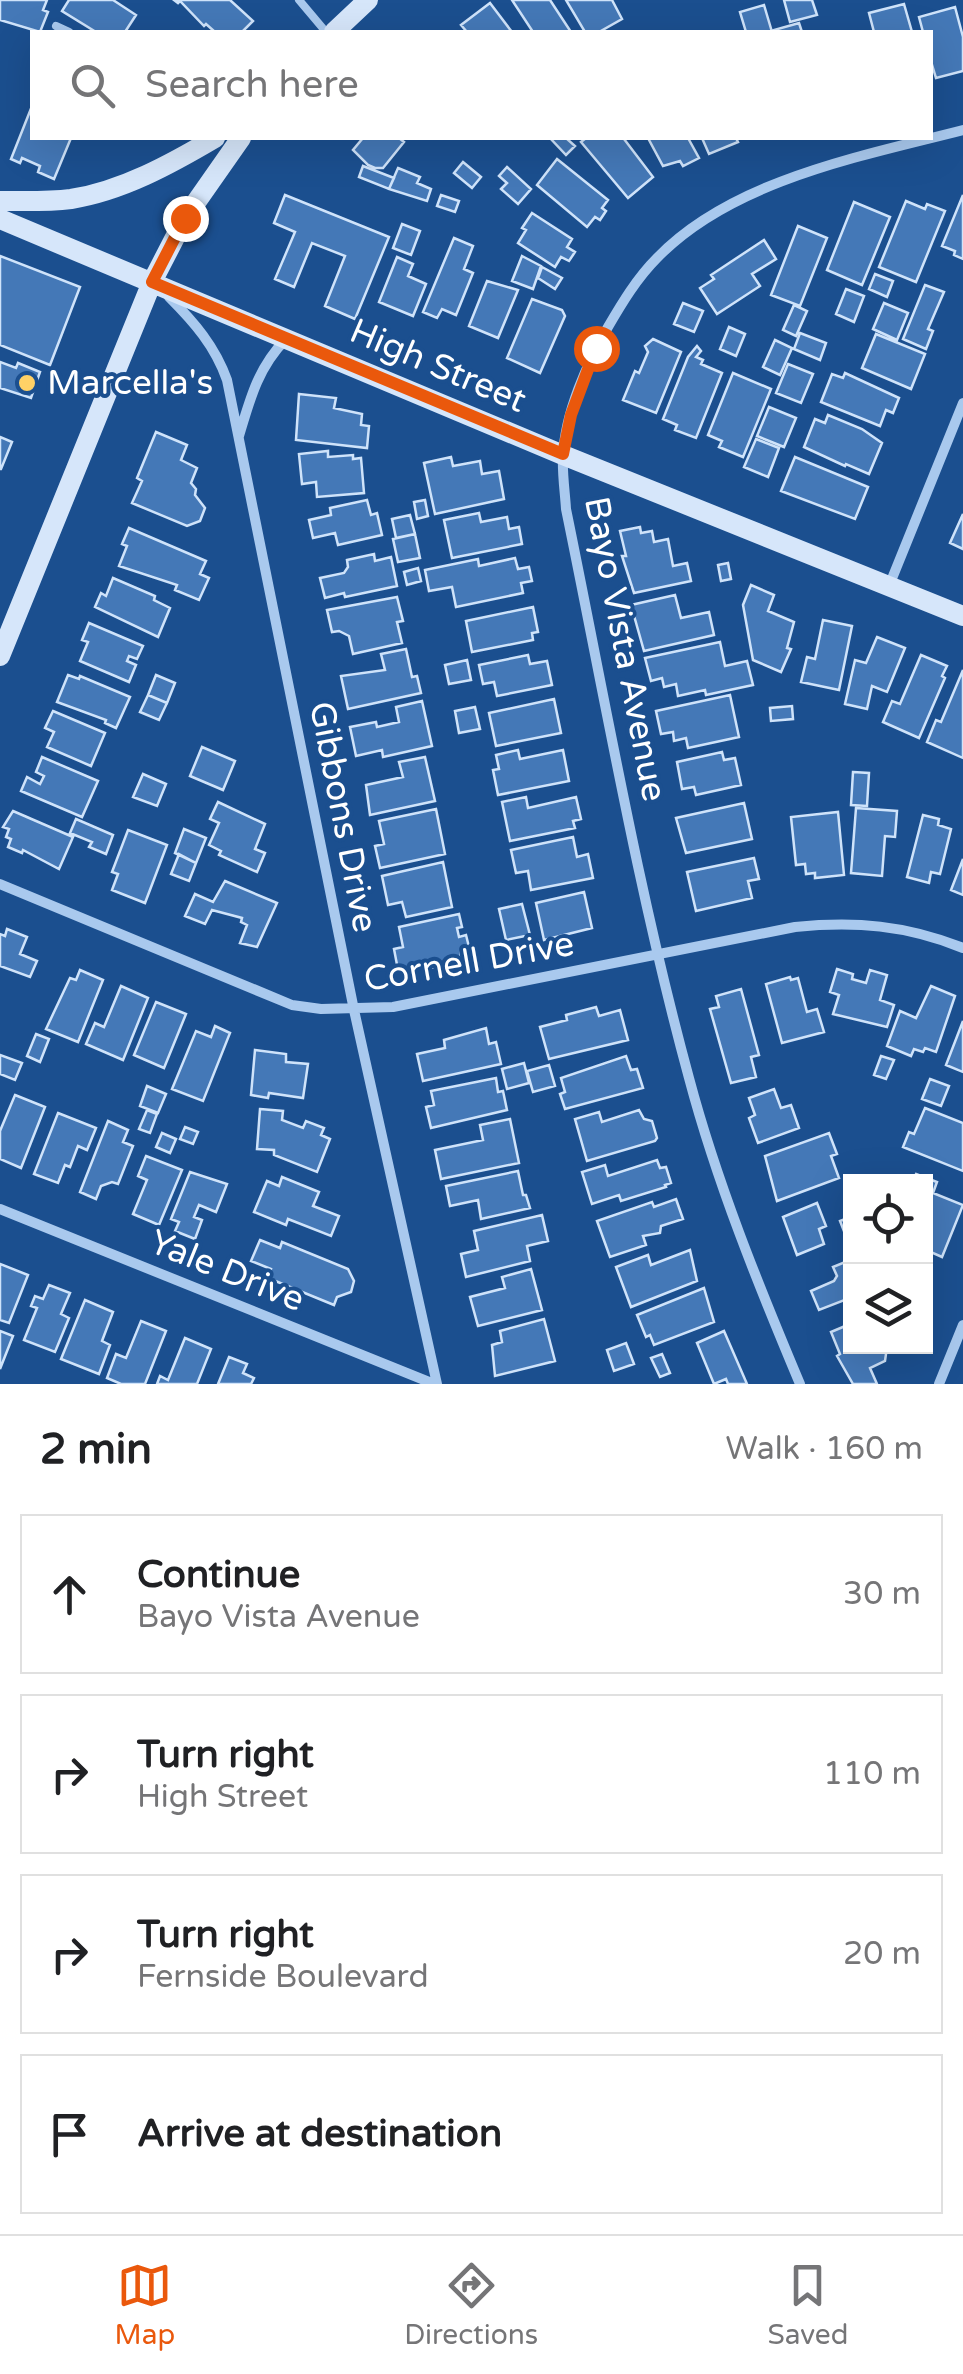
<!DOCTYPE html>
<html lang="en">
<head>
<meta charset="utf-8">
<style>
  :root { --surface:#fff; --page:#f6f6f6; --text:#202124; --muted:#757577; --line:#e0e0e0; --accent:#ea580c }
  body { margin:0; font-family:"Varela Round",sans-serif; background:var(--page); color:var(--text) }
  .controls { position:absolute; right:30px; bottom:30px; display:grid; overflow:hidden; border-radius:0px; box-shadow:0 10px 40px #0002 }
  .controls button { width:90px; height:90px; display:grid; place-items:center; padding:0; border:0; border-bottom:2px solid var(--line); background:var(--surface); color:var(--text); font:50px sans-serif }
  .stop { position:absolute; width:30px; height:30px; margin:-22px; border:8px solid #ea580c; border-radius:50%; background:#fff }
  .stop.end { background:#ea580c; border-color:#fff; box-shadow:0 2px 10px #0008 }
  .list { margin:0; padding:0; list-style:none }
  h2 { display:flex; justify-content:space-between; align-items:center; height:130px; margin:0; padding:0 40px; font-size:42px }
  h2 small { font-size:32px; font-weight:400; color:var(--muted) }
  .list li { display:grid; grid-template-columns:65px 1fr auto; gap:30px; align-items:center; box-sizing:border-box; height:160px; margin:0 20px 20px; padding:0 20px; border:2px solid var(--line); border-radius:0px }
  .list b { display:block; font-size:38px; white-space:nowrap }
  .list p { margin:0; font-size:32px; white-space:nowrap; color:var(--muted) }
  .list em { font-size:32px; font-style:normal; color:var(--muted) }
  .icon { flex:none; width:55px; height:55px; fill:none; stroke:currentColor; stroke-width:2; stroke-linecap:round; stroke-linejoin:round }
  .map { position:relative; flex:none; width:963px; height:1384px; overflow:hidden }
  .search { position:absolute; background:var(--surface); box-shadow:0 10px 40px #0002; left:30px; right:30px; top:30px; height:110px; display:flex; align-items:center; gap:25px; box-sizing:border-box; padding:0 35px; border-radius:0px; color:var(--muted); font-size:38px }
  .sheet { height:850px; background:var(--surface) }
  nav { display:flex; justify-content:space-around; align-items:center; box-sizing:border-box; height:140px; border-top:2px solid var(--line); background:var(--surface); font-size:28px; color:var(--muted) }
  nav a { display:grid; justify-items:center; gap:5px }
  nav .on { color:var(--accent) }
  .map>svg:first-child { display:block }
</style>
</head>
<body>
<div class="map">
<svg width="963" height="1384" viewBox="0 0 963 1384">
  <rect width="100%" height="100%" fill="#1b4f8f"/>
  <path fill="#4478b7" stroke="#cfe3fa" stroke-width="2.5" d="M0,0H47L43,10L48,12L40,32L0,20Z
    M69,0H113L136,15L125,32H96L62,11Z
    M174,0H230L253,21L242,32H215L206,24L204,26L180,1L178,3Z
    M512,0H550L571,32H533Z
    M566,0H612L622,19L599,32H585Z
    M784,0H812L817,15L790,22Z
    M490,3L512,32H467L461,25Z
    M904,4L912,32H874L869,13Z
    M764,5L772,32H746L740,12Z
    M955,7L963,37V71L936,78L930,58V32H923L919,17Z
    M799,23L802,32H775L774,30Z
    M32,106V138H71L54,179L38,172L40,166L22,158L20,163L11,159Z
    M363,138H399L404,142L383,168H375L368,165L353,150Z
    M550,138H566L575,146L566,155Z
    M586,138H626L624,139L653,177L628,198L581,142Z
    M648,138H688L699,158L683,166L680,161L663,166Z
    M702,138H736L738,142L709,154Z
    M557,159L608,200L602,208L606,211L600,220L595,217L587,227L537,185Z
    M463,162L481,177L472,188L454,173Z
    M363,166L394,178L389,189L359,177Z
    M507,167L531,189L518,204L501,189L507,183L499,176Z
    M398,168L420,177L417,183L431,189L427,201L389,189Z
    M285,195L389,237L355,319L325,306L345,256L312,243L294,287L275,279L295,232L274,223Z
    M441,195L459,201L455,212L437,206Z
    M963,195V259L954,255L955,251L942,246Z
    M906,201L925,209L927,204L945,211L916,282L879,267Z
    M854,202L890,217L862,285L827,270Z
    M532,213L572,239L567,247L575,252L569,261L561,257L555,267L518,243L526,230L522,228Z
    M402,224L420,231L411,255L393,248Z
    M798,226L827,238L800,306L771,295Z
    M454,238L473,246L464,269L473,273L456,315L442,309L437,318L423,312Z
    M764,240L776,259L752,274L760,286L717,314L700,288L714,279L711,275Z
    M0,256L80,287L50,365L0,345Z
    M522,256L541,266L533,289L512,281Z
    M397,257L413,264L408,276L426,284L413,316L379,302Z
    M542,267L562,278L555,289L538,278Z
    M875,274L893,281L887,297L869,289Z
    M487,281L518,290L498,338L469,326Z
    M925,285L944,292L928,329L933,331L926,349L903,339Z
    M846,289L864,296L854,322L836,314Z
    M532,299L562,310L565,316L540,373L507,358Z
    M683,303L703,311L694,332L674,324Z
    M884,303L908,313L897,340L873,329Z
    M794,305L807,311L796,336L783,330Z
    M729,327L745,334L736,356L720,349Z
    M800,333L826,343L820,360L794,349Z
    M876,334L925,354L911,389L862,368Z
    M653,339L681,352L656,413L623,400L635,371L639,373L648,352L645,346Z
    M775,340L792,348L780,375L763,367Z
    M697,346L701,351L696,357L703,360L701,364L722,373L696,438L675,430L677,425L663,419L688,357Z
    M0,362L16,368L18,363L40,372L31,398L0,388Z
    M788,364L813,374L801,403L776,393Z
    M733,373L771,389L743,457L719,447L722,441L708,435Z
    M845,373L899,398L893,413L886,410L880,426L821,402L832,374L843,378Z
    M299,394L336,398L334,408L362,414L361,425L369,426L367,448L296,440Z
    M769,407L796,418L784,447L757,436Z
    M828,415L862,429L882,443L869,474L846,464L845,466L804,447L815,419L825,423Z
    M156,432L187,445L181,460L197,468L191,483L196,489L195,495L205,508L200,521L187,526L132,503L142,481L137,478Z
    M0,437L12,442L1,469H0Z
    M756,439L779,448L768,477L744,467Z
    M328,451V457L353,455V459L361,458L364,493L317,497L316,482L302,484L299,454Z
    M451,457L453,466L480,461L482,474L499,471L504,499L435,514L424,463Z
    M795,457L868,487L855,519L781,491Z
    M367,500L371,515L377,513L382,535L338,545L335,533L313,538L309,520L331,515L330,508Z
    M425,500L428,516L417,519L414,502Z
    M479,513L481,522L507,517L509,529L519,527L522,544L452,558L444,520Z
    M963,514V549L950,543Z
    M410,515L415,534L396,538L392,519Z
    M640,527L641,533L652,531L654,542L668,539L673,566L687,563L691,581L634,593L622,556H626L620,531Z
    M129,528L206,561L200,574L209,578L199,600L175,590L177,585L119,566L127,546L122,544Z
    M415,534L420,558L398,562L393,539Z
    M374,554L375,561L391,557L397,586L345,597L344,593L325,598L320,578L344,573L348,567L347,560Z
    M515,558L518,569L529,567L532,581L521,583L523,593L456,607L452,587L429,591L425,570L478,559L479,566Z
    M728,563L731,579L721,581L718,565Z
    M418,568L421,581L407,585L404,572Z
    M113,578L155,596L154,600L170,608L158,637L95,607L101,593L106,596Z
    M751,585L774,595L768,611L794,622L787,648L791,649L781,672L753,660L743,605Z
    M675,595L681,618L709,612L714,635L644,651L631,605Z
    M397,597L403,621L397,622L402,643L353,654L349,636L339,631L332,632L327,610Z
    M533,607L538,632L532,633L533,640L472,652L466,621Z
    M823,620L852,626L839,690L801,682L807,657L815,659Z
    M89,623L143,646L137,659L129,656L127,661L136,665L129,682L80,661L88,642L82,640Z
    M877,637L905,648L887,692L872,686L867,709L845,704L855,660L866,663Z
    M720,642L725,666L747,661L753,685L706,695L705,690L678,696L676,684L664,687L662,678L651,681L645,658Z
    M406,649L412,677L417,676L421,693L348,709L341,676L385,670L381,654Z
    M528,655L530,664L547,661L552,685L497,696L494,682L483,684L479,665Z
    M921,655L947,666L942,676L945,678L919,738L883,722L892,701L900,704Z
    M467,660L471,680L449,684L445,665Z
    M963,670V758L927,742L936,720L941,722Z
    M68,675L79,679L80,676L130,697L116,728L105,723L106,720L57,702Z
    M156,675L175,683L167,703L148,695Z
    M148,695L167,703L159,720L140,712Z
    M730,695L739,737L688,748L686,738L674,741L673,732L661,734L656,711Z
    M554,699L561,733L496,746L489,713Z
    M422,701L432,746L383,757L382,750L356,756L350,727L376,722L377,727L399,722L396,707Z
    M792,706L793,719L771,721L770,708Z
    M475,707L480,729L459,733L455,711Z
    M53,711L105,733L91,766L47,747L54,732L45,728Z
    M202,747L235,761L223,790L190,776Z
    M518,750L520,759L563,750L569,781L498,795L493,770L499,769L496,755Z
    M722,752L724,760L735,758L741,785L696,795L694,787L682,789L677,762Z
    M42,757L98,781L82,817L21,791L27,777L40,784L44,776L36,772Z
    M425,757L435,801L370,815L366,785L403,777L399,762Z
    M853,772L869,773L867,806L851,805Z
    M143,774L166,784L157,806L133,797Z
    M526,797L528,808L576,797L581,819L573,821L575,828L510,841L502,802Z
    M218,802L265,824L255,849L265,853L257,872L219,855L221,851L209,845L219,823L210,819Z
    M744,803L752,839L686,853L676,818Z
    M856,808L897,811L895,837L885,836L882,876L851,873Z
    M436,809L445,854L380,868L375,846L384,844L379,821Z
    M13,811L73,837L59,869L23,850L22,853L8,847L11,839L6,837L9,829L3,827Z
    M838,812L844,875L815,878V873L806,874L805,864L796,865L791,817Z
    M923,815L939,819L938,825L951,829L940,874L931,872L929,883L907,877Z
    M76,819L113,835L106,854L89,847L92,842L70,833Z
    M184,829L206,838L196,863L175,853Z
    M128,830L167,845L145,903L112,890L118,874L112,872Z
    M573,837L577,857L588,854L593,878L531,890L528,871L516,873L511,850Z
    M179,854L196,863L189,881L171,874Z
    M754,858L759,879L748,881L752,898L696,911L687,872Z
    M963,859V895L951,890Z
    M443,862L452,907L406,917L402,902L388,905L382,876Z
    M225,881L277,903L257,947L240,943L247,925L241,922L242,918L212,910L205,924L185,916L195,894L213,902Z
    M584,892L592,928L544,940L536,903Z
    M522,904L530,935L506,940L499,909Z
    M459,914L462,927L457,928L459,937L466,935L469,947L461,949L460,962L426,969L425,964L398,970L394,949L403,947L399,927Z
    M7,929L27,937L20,954L37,961L30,977L0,966V934L5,936Z
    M837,969L853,974L852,979L866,983L870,970L887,975L880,1000L894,1005L887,1027L833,1014L839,995L830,992Z
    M80,970L103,980L78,1042L46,1029L70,978L76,980Z
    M790,977L791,980L798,978L807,1012L817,1009L824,1032L782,1043L766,984Z
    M121,986L148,998L123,1060L86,1044L95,1023L104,1027Z
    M931,986L955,996L936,1052L925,1048L923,1052L914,1049L911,1056L887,1046L900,1011L916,1018Z
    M741,989L759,1055L751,1057L756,1077L731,1083L710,1009L719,1007L716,996Z
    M156,1002L186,1014L164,1068L134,1055Z
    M596,1007L599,1016L620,1010L628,1040L549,1059L540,1027L567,1020L566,1015Z
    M963,1021V1072L946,1065Z
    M215,1026L230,1033L203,1101L172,1089L196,1031L211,1037Z
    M486,1028L489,1044L496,1042L501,1064L423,1081L417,1054L445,1048L444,1040Z
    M36,1034L49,1039L40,1062L27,1056Z
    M255,1050L286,1054V1062L308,1064L303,1098L269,1093L268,1098L251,1095Z
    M0,1055L22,1063L15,1080L0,1074Z
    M626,1056L631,1070L637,1069L643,1088L565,1109L560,1094L565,1092L561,1078Z
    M881,1056L894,1060L886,1079L874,1075Z
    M524,1063L529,1083L507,1089L502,1069Z
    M549,1065L555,1086L533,1092L527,1071Z
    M496,1078L498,1092L503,1091L507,1110L431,1128L426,1107L434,1105L431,1091Z
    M930,1079L949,1086L941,1106L922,1099Z
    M147,1086L166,1094L158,1113L140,1106Z
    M774,1089L781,1108L791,1105L799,1128L758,1143L749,1118L755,1115L749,1098Z
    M15,1095L45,1107L21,1168L0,1159V1131Z
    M925,1108L963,1123V1171L903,1147L909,1132L914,1134Z
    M260,1109L283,1111L282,1120L303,1128L306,1121L324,1128L321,1135L330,1139L317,1172L274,1155V1150L257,1149Z
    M147,1110L157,1114L150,1133L139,1129Z
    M639,1110L644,1119L652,1121L657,1138L655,1141L587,1161L575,1119L599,1112L602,1122Z
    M58,1113L96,1128L87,1150L78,1146L70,1167L65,1165L58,1183L34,1174Z
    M510,1119L519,1163L441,1179L435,1150L483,1140L480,1125Z
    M108,1121L128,1130L123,1142L133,1146L118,1184L112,1182L101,1186L96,1199L80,1192Z
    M185,1127L198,1132L193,1144L180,1139Z
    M162,1133L176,1139L170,1153L156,1147Z
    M829,1133L837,1154L831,1156L839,1178L777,1201L765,1156Z
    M146,1156L182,1170L159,1225L133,1214L147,1180L138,1176Z
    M657,1160L660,1168L666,1167L671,1183L665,1185L666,1187L621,1201L619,1195L592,1204L582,1172L605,1165L608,1176Z
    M518,1171L523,1195H526L530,1208L481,1219L478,1200L450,1206L446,1186Z
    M190,1172L227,1184L216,1212L199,1205L194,1217L202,1220L195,1239L175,1231L179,1222L171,1219Z
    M916,1174L937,1182L933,1193L963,1205L942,1257L926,1250V1182H913Z
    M282,1177L319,1192L313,1206L339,1216L331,1236L288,1219L286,1225L254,1212L267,1181L279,1186Z
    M676,1199L683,1219L661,1226L660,1233L643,1236L646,1245L610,1257L597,1221L652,1202L654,1207Z
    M817,1203L826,1226L819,1229L824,1244L797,1255L783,1217Z
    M542,1215L548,1241L527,1246L530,1261L466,1277L461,1254L478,1250L474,1231Z
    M850,1217V1243L849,1244L840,1221Z
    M260,1240L280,1248L282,1242L348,1269L354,1281L351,1292L337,1297L334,1305L268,1278L271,1269L251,1261Z
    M690,1250L697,1281L631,1307L616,1267L648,1255L651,1265Z
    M850,1260V1298L819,1310L811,1291L834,1281L837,1276L833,1267Z
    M0,1264L28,1275L9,1323L0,1320Z
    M531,1269L542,1310L478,1326L470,1297L505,1288L502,1277Z
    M49,1285L70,1293L61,1314L69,1318L55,1352L24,1340L37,1308L31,1306L35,1296L43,1299Z
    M704,1288L714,1322L654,1345L650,1335L646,1337L637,1315Z
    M85,1300L113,1312L102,1341L110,1345L99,1374L61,1359Z
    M544,1319L555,1361L495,1376L492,1345L502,1342L500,1331Z
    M141,1321L166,1331L145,1384H121L107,1378L116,1354L126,1358Z
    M850,1324V1346H883L886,1354L885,1361L870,1368L877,1384H853L837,1356L840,1354L831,1332Z
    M0,1331L13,1336L0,1369Z
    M724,1331L747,1384H728L726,1379L714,1384L697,1343Z
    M185,1338L211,1349L197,1384H157L160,1376L168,1380Z
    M626,1343L634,1364L614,1371L607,1350Z
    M662,1354L670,1373L660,1377L651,1358Z
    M229,1357L247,1364L243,1373L254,1378L251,1384H218Z"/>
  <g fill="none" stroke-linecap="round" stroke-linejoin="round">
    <path stroke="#a9c9ee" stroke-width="8" d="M299,0L326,32
      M56,26L69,32"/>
    <path stroke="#a9c9ee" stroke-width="10" d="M169,297C194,322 215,346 227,380L354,1010L437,1384
      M239,436C250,399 258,368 285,340
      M889,586L963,403
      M0,884L292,1005L321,1009L393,1007L795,927C855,921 906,925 963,948
      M0,1209L434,1384
      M800,1384C758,1284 717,1183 689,1078C638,891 605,699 566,509C565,492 562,473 563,456C565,413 587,363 608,327C622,303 637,278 657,258C732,180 862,156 963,130
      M939,1384L963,1325"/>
    <path stroke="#d6e6fa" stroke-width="20" d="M334,32L368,0
      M0,201C24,201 47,202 71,199C122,191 171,164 215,138
      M0,219L563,455L963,616
      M0,656L152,282L185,218L241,138"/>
  </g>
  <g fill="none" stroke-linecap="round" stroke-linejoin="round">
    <path stroke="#ea580c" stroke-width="12" d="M185,218L152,282L563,454L571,415L596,348"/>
  </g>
  <circle fill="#ffd166" stroke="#1b4f8f" stroke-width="4" cx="27" cy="383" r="10"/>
  <g text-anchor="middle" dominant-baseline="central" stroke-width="8" stroke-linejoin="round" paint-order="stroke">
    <g font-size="35" fill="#fff" stroke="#1b4f8f">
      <text transform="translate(438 366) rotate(23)">High Street</text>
      <text transform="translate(625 649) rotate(79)">Bayo Vista Avenue</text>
      <text transform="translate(343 817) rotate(79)">Gibbons Drive</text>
      <text transform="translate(469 962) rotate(-10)">Cornell Drive</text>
      <text transform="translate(227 1271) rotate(22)">Yale Drive</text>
    </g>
    <g font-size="35" fill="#fff" stroke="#1b4f8f" text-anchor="start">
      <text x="47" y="383">Marcella's</text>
    </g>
  </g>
</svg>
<div class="controls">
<button><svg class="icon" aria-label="locate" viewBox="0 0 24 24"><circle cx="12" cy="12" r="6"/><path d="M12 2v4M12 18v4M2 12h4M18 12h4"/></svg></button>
<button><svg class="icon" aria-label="layers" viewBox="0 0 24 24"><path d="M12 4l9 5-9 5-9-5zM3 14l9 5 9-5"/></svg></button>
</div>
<div class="stop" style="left:596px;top:348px"></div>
<div class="stop end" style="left:185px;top:218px"></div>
<div class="search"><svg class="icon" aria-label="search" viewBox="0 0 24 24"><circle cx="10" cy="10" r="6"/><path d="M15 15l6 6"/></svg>Search here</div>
</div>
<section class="sheet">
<h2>2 min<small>Walk · 160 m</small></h2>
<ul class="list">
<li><svg class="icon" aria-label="ahead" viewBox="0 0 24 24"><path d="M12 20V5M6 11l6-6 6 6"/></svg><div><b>Continue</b><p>Bayo Vista Avenue</p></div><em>30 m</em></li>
<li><svg class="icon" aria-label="right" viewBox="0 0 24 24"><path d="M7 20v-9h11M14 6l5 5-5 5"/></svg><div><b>Turn right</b><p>High Street</p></div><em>110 m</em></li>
<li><svg class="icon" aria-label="right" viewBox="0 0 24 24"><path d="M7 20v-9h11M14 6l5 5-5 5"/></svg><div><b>Turn right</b><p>Fernside Boulevard</p></div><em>20 m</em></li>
<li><svg class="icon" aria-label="arrive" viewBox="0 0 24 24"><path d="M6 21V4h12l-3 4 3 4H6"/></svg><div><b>Arrive at destination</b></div></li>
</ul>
</section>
<nav>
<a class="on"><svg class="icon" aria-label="map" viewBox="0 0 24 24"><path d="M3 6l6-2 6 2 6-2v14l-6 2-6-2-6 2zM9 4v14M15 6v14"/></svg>Map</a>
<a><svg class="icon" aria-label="directions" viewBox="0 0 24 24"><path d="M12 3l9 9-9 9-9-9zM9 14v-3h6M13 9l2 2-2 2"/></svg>Directions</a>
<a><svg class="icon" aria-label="saved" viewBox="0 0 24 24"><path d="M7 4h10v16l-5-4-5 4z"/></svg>Saved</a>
</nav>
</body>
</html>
